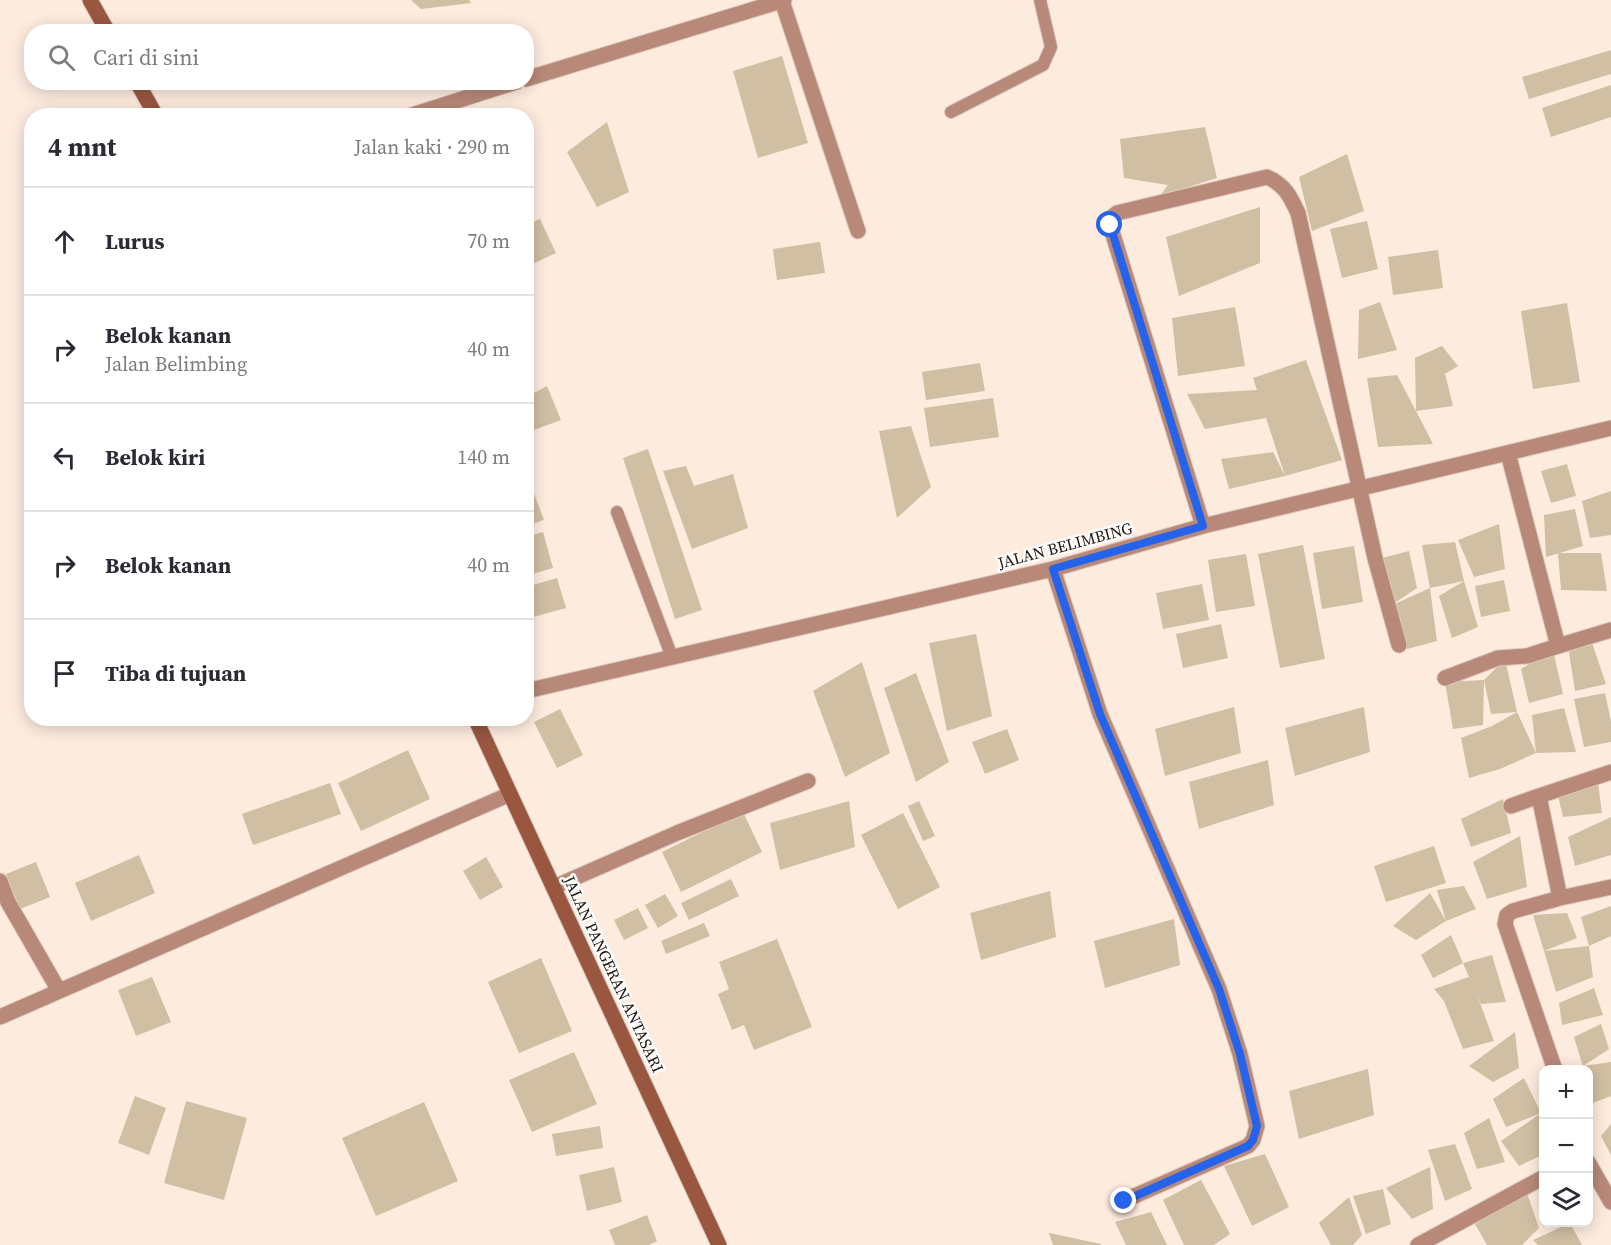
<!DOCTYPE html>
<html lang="id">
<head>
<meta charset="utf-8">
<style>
  :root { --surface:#fff; --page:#f7f7f7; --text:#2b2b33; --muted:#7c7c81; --line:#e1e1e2 }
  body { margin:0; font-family:"Source Serif 4",serif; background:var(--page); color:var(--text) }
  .controls { position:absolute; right:18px; bottom:18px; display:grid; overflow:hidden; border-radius:12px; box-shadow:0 3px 15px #0003 }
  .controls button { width:54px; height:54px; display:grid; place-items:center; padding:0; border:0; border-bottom:2px solid var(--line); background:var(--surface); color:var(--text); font:30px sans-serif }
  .stop { position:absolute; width:18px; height:18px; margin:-14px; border:4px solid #2563eb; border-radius:50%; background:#fff }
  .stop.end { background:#2563eb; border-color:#fff; box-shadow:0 2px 6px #0008 }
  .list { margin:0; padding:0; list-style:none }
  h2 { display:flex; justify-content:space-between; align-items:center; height:78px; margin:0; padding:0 24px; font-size:26px }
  h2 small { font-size:20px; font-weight:400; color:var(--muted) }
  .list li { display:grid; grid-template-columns:39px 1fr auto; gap:18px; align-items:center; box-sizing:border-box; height:108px; padding:0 24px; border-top:2px solid var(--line) }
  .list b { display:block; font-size:22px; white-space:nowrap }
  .list p { margin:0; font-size:20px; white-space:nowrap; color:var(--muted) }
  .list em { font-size:20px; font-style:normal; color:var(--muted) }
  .icon { flex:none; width:33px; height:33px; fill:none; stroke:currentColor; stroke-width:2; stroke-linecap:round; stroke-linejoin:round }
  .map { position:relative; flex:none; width:1611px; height:1245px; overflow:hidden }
  .search { position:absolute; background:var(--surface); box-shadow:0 3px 15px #0003; left:24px; top:24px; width:510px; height:66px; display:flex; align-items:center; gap:15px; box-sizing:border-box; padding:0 21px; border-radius:24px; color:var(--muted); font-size:22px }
  .panel { position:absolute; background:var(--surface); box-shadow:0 3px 15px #0003; left:24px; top:108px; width:510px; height:618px; border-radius:24px }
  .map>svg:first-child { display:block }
</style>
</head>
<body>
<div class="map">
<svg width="1611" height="1245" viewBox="0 0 1611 1245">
  <rect width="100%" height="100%" fill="#fdebde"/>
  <path fill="#d0bfa2" d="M411,0H469L471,3L421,9Z
    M1611,50V74L1529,99L1522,77Z
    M782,56L808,143L758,158L733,71Z
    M1611,85V117L1551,137L1542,108Z
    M607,122L629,192L597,207L567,152Z
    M1205,127L1217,178L1160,196L1168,185L1124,178L1120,139Z
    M1347,154L1364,211L1312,231L1299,177Z
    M1260,207V263L1179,296L1166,237Z
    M540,219L556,253L526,267V225Z
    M1367,221L1378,269L1342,278L1330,229Z
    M820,242L825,273L777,280L773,249Z
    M1438,250L1443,288L1393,295L1388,257Z
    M1380,302L1397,350L1358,359L1359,310Z
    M1567,303L1580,382L1533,389L1521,311Z
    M1235,307L1245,366L1178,376L1172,318Z
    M1442,346L1458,366L1445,374L1453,406L1416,411L1433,444L1378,447L1367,378L1397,375L1416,411L1415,358Z
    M1306,360L1342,460L1285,476L1266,418L1205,429L1187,394L1257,390L1253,378Z
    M980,363L985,391L926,400L922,372Z
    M547,386L561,420L526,433V397Z
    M993,398L999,437L930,447L924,408Z
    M911,426L931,487L897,518L879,431Z
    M648,449L702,610L675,619L623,458Z
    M1273,452L1285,476L1229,489L1221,459Z
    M1567,464L1576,496L1551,503L1541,471Z
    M686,466L694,486L733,474L748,528L692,549L663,471Z
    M530,483L544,520L526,526V484Z
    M1611,491V535L1590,538L1582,501Z
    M1575,509L1583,546L1546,557L1544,515Z
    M1499,524L1505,569L1474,577L1458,540Z
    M543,532L553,568L526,576V537Z
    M1455,542L1464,581L1430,588L1422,545Z
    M1303,545L1325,659L1280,668L1258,554Z
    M1354,546L1363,602L1322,609L1313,553Z
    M1409,551L1417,588L1390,606L1378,559Z
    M1558,553H1601L1607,591L1561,590Z
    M1246,554L1255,606L1216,612L1208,560Z
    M557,578L566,608L526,619V587Z
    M1504,580L1510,611L1481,617L1475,586Z
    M1464,581L1478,627L1452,638L1439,596Z
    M1202,584L1209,620L1163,629L1156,593Z
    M1430,588L1437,641L1407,649L1390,606Z
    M1221,624L1228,658L1183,668L1176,634Z
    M976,634L992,716L947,731L929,643Z
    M1590,637L1606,684L1575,691L1569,652Z
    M1553,650L1563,694L1529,703L1521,669Z
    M1505,659L1517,712L1491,714L1484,680L1483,725L1453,729L1445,682L1484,680Z
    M862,662L890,753L845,777L813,691Z
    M916,673L949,762L916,782L884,688Z
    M1605,693L1611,722V742L1584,747L1574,699Z
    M1234,707L1241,753L1165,776L1155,729Z
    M1364,707L1370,752L1295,776L1285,728Z
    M1564,708L1576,752L1536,753L1500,769L1469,778L1461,738L1492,726L1517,712L1536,753L1532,715Z
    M560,709L583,755L557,768L534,722Z
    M1007,729L1019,760L985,774L972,742Z
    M408,750L430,799L361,831L338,783Z
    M1268,760L1274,805L1199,829L1189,782Z
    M1598,782L1602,813L1563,817L1557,791Z
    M330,783L341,814L253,845L242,814Z
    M1503,799L1511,833L1471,847L1461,819Z
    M849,801L855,847L780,870L770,823Z
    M919,801L935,836L923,841L908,806Z
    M743,812L762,852L681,892L662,852Z
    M903,813L940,887L898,909L861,835Z
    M1611,817V855L1575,866L1568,837Z
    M1520,836L1527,887L1487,899L1473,862Z
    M1434,846L1446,883L1386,902L1374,866Z
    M139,855L155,893L91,921L75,883Z
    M486,857L503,887L480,900L463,871Z
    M36,862L50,897L20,909L6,874Z
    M731,879L739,896L689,920L681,903Z
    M1464,886L1476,909L1446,921L1416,940L1393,926L1430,893L1446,921L1437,890Z
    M1050,891L1056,937L981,960L970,913Z
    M665,894L678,916L658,928L645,905Z
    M1611,906V936L1589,946L1593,977L1556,992L1544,951L1589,946L1581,917Z
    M638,908L648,928L624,940L614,920Z
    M1567,913L1577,938L1544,951L1533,915Z
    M1174,919L1180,965L1105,988L1094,941Z
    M704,923L710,936L666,954L661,941Z
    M1451,935L1463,963L1433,978L1421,955Z
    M777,939L812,1027L754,1050L744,1025L732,1030L718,994L729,989L719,962Z
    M1492,955L1506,1002L1481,1004L1476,992L1494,1041L1463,1049L1444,1001L1434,989L1469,977L1463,963Z
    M541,958L572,1031L519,1053L488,982Z
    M152,977L171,1022L136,1036L118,990Z
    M1594,988L1603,1015L1562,1025L1559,1003Z
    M1601,1024L1609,1049L1583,1066L1611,1062V1096L1590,1104L1588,1070H1584L1574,1037Z
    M1515,1032L1519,1068L1493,1082L1469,1066Z
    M574,1052L597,1104L532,1132L509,1080Z
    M1368,1069L1374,1115L1299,1139L1289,1091Z
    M1524,1078L1541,1113L1544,1154L1519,1166L1501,1141L1541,1113L1506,1127L1493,1099Z
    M135,1096L166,1108L149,1155L118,1143Z
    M186,1101L247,1118L224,1200L164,1183Z
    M424,1102L458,1181L376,1216L342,1138Z
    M1489,1118L1505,1162L1477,1169L1464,1133Z
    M1611,1124V1155L1601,1136Z
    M600,1126L603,1148L556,1156L552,1134Z
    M1455,1144L1472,1189L1445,1201L1428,1150Z
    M1265,1154L1289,1207L1252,1226L1224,1166Z
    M614,1167L622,1202L587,1211L579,1175Z
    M1430,1167L1433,1209L1412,1219L1386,1188Z
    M1201,1180L1230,1234L1214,1245H1184L1163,1200Z
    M1383,1189L1391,1224L1366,1234L1353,1196Z
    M1527,1193L1539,1228L1522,1245H1487L1475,1224Z
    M1349,1197L1362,1235L1353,1245H1331L1319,1223Z
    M1151,1212L1167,1245H1126L1115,1222Z
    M647,1215L657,1241L649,1245H615L609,1230Z
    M1570,1223L1582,1245H1538L1533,1240Z
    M1049,1233L1101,1244V1245H1053Z"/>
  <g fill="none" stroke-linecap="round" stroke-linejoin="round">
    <g stroke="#dac9bd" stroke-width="14">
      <path id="lane" d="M951,112L1043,65L1051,47L1040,0
        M617,512L672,657"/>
    </g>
    <g stroke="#dac9bd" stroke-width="17">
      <path id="street" d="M782,1L858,231
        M526,79L784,0
        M409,116L516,82
        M1508,453L1558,646L1611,630
        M1203,526L1110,225L1111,218L1117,213L1267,177C1285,185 1290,196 1298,213L1375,558L1399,645
        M1053,569L1100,714L1219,989L1240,1054L1257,1126L1253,1140L1248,1146L1123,1201
        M1445,678L1498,658L1527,656L1558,646
        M526,691L1053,569L1203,526L1611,428
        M1511,806L1539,796
        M0,881L8,902L58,989
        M554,887L677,833L808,781
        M1560,898L1611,887
        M0,1017L510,794
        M1555,1070L1505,924L1507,915L1513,911L1560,898L1539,796L1611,772
        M1588,1162L1611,1202
        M1418,1245L1544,1177"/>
    </g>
    <g stroke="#dac9bd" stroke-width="17">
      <path id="secondary" d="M90,0L108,32
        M137,82L156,116
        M475,718L719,1245"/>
    </g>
    <use href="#lane" stroke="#b88979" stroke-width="12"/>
    <use href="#street" stroke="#b88979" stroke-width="15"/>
    <use href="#secondary" stroke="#995740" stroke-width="15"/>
  </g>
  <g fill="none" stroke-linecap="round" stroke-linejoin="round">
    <path stroke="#2563eb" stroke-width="8" d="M1110,225L1203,526L1053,569L1100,714L1219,989L1240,1054L1257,1126L1253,1140L1248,1146L1124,1201"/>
  </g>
  <g text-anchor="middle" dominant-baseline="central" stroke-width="5" stroke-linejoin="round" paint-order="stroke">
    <g font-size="16" fill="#20160e" stroke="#fcfcfc">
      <text transform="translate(1065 545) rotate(-15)">JALAN BELIMBING</text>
      <text transform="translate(614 974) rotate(65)">JALAN PANGERAN ANTASARI</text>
    </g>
  </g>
</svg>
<div class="controls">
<button>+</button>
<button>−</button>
<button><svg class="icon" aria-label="layers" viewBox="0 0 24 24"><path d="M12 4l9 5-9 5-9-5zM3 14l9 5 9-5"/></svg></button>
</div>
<div class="stop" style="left:1110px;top:225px"></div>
<div class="stop end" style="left:1124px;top:1201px"></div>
<div class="search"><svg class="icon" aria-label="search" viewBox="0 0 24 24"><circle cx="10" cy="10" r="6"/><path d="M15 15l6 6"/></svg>Cari di sini</div>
<section class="panel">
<h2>4 mnt<small>Jalan kaki · 290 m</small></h2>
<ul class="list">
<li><svg class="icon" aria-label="ahead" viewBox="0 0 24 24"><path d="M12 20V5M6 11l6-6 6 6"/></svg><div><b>Lurus</b></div><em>70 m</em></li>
<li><svg class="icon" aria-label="right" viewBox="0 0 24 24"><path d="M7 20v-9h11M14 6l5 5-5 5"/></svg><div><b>Belok kanan</b><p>Jalan Belimbing</p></div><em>40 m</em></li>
<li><svg class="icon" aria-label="left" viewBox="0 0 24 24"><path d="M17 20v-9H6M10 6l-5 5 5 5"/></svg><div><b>Belok kiri</b></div><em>140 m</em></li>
<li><svg class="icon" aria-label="right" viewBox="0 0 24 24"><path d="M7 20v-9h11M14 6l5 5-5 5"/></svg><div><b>Belok kanan</b></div><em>40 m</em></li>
<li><svg class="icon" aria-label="arrive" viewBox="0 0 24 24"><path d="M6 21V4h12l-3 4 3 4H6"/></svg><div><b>Tiba di tujuan</b></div></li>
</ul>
</section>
</div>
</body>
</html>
